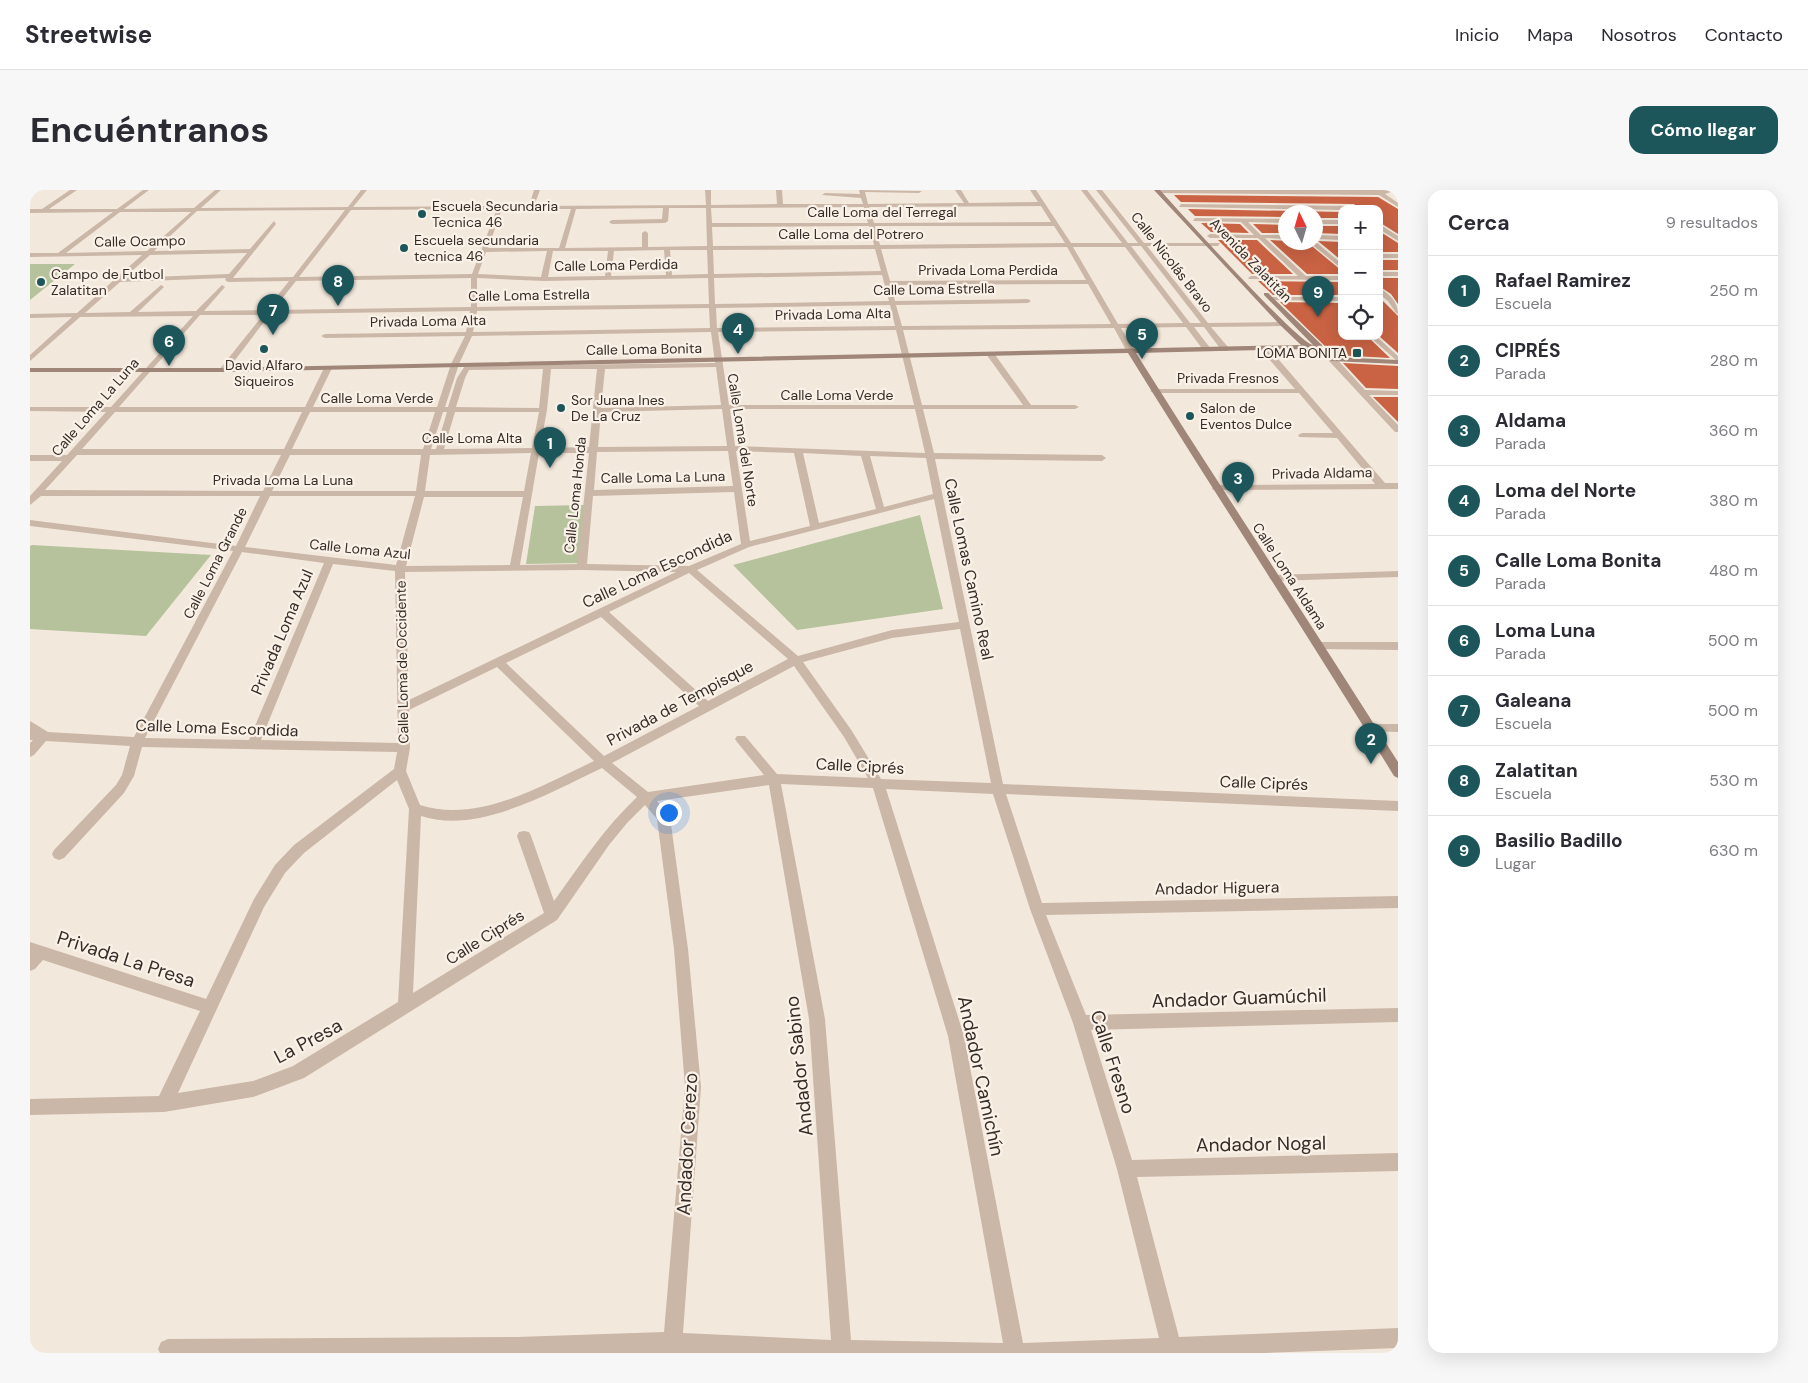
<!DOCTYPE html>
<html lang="es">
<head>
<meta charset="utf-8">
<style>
  :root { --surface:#fff; --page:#f7f7f7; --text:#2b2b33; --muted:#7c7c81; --line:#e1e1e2; --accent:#1c565a }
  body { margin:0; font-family:"DM Sans",sans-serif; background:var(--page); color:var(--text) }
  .controls { position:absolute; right:15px; top:15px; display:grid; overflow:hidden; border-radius:10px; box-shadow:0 5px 20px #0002 }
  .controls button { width:45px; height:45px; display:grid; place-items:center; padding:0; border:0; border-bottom:1px solid var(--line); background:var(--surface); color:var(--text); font:25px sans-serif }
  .compass { position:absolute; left:1248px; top:15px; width:45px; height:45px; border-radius:50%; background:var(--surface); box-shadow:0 5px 20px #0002; rotate:355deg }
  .you { position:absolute; left:638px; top:622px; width:18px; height:18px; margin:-12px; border:4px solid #fff; border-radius:50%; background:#1a73e8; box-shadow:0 0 0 8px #1a73e833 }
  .badge { display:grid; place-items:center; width:32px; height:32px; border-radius:50%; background:var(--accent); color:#fff; font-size:16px; font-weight:700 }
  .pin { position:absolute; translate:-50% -41px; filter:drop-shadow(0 1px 2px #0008) }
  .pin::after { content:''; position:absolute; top:26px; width:18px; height:15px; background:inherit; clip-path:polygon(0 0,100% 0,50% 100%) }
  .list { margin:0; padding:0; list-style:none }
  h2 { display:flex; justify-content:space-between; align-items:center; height:65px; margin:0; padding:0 20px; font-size:21px }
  h2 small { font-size:16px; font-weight:400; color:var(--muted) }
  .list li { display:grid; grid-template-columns:32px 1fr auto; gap:15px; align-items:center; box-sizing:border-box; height:70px; padding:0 20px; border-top:1px solid var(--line) }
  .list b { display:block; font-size:19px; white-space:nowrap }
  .list p { margin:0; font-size:16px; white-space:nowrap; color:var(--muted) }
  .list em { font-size:16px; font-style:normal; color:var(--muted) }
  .icon { flex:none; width:28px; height:28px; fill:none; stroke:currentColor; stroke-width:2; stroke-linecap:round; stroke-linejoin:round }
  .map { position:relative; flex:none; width:1368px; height:1163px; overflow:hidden; border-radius:15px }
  header { display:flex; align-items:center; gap:30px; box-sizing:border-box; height:70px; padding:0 25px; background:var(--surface); border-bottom:1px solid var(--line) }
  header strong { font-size:24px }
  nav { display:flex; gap:28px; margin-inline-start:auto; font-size:18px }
  .intro { display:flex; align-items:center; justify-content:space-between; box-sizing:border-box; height:120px; padding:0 30px }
  h1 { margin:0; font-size:35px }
  .button { padding:12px 22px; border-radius:15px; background:var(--accent); color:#fff; font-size:18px; font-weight:700 }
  main { display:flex; gap:30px; padding:0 30px }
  aside { flex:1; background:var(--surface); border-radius:15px; box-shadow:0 5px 20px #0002 }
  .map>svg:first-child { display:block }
</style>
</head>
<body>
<header>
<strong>Streetwise</strong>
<nav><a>Inicio</a><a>Mapa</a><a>Nosotros</a><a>Contacto</a></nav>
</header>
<div class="intro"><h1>Encuéntranos</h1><a class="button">Cómo llegar</a></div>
<main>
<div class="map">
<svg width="1368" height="1163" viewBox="0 0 1368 1163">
  <rect width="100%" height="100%" fill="#f3e8dc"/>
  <path fill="#b5c29b" d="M0,74H45L0,110Z
    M554,315L550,373L496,374L505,316Z
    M890,325L913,419L767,440L703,375Z
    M2,355L181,365L116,446L0,439V356Z"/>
  <path fill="#c96344" d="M1144,5L1348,7L1368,19V44L1349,32V19H1329L1324,14L1151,12Z
    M1158,19L1312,22V28H1286V22H1256V27L1165,26Z
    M1171,33L1210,34L1219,43L1181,42Z
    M1223,34L1256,35V43H1232Z
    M1286,36H1312V44L1286,43Z
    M1349,41L1368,53V62H1349Z
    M1188,50H1227L1263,84H1222Z
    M1240,50L1277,52L1312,81V84H1277Z
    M1288,51L1312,52V71Z
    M1349,70H1368V80H1349Z
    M1349,88H1368V114L1361,104L1349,96Z
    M1228,91L1312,92V105H1243Z
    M1349,107L1368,126V163L1349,146Z
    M1250,112L1312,113V146H1337L1360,168L1304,165Z
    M1313,173L1368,176V199L1336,198Z
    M1343,207H1368V232Z"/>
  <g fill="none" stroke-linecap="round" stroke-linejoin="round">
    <path fill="#cbb7a7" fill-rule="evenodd" d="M40,0H47L19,19H87L113,0H119L94,19L164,18L185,0H191L171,18L318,17L331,0H337L323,17L499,16L504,0H510L504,16L676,15L675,0H681V15L747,14L746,0H752L753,14H833L831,8L792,5L795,3L830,4L829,0L892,1L889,3L835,2L838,14L934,13L925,0H931L939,13L1008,12L1000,0H1006L1041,53H1092L1051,0H1057L1098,53H1108L1066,0H1072L1114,53H1190L1188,56H1117L1178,133L1252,132L1255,134L1252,136L1181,137L1198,157V161H1192L1174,137H1164L1181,159L1177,161H1174L1156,137L1091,138L1104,160L1100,162L1096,160L1084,138L873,140L892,215H993L956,164L960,162H963L1001,215H1045L1049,217L1045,219H893L904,263L1072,265L1076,268L1072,271L905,269L973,594L1368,611V621L976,604L1012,713L1368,706V718L1016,725L1056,825L1368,818V832L1061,840L1102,970L1368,963V981L1107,987L1149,1147L1368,1138V1158L1236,1163H130L128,1159L131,1152L138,1149L487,1147L634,1142L655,897L644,759L627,629L615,615L597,633L579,655L527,730L274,888L223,907L134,922L0,925V909L129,906L170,821L13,770L5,779L0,781V752L176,809L224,709L245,675L264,655L364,579L367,562L112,557L104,586L94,603L34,668L29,670L24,668L22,664L24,660L86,595L92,585L100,556L16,551L4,565L0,567V553L3,550H0V531L18,542L104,547L203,361L0,336V330L206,356L230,306H11L0,315V306L32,271H0V265H37L76,222L0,221V217H81L163,126L50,127L0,171V165L42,127L0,128V124L47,123L112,65L0,67V63H28L83,22L0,23V19H12ZM1011,16L1021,32L844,33L839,17ZM834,17L838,33H682L681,18ZM633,18L632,29L582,30L579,32L582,34L635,33L638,31L639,18H676L677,56L618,57V43L615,41L612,43V57L535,58L546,19ZM467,19L442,84L269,87L321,20ZM472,19H541L529,58H458ZM315,20L263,87L203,88L246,34L244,31L220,59L124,61L167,21ZM90,22H161L117,61L36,63ZM839,36L844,55L683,56L682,37ZM845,36H1024L1035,53L850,55ZM1101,56H1111L1171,133H1160ZM1037,57L1056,90L860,91L851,59ZM1043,57H1095L1153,133L1088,134ZM845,59L851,81L684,84L683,60ZM634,60L636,85L581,86L584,61ZM640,60H677L678,84L642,85ZM517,61L511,87L448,84L456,62ZM523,61H578L575,86L518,87ZM217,63L199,84L94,88L120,65ZM852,85L859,111L685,114L684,88ZM196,88L195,90L198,92L259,91L236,120L174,121L195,97L192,95L166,121L108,122L133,98L134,97L131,95L100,122L55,123L90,92ZM441,88V117L243,120L266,91ZM447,88L514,91L678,88L679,114L447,117ZM1058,94L1081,134L872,136L866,115L998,113L1001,111L998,109L865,111L861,95ZM860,115L865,136L687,138L686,118ZM679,118L680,138L443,142L447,121ZM440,121L436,142L295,144L291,146L295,148L435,146L421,174L407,217H283L302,178L298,176L294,178L275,217H89L170,125H233L189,180L193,182H196L240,124ZM866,140L884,215H699L688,142ZM681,142L685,173L435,176L427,188L418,217H415L429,174L442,146ZM686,177L691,215L571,218L575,179ZM513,179L509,218L426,217L435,188L439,180ZM521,179H567L559,257L510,258L517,220ZM692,219L697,256L568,257L571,222ZM700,219H885L895,263L705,256ZM85,222H272L254,259H52ZM280,222H405L393,259H262ZM413,222H417L406,259H401ZM425,222H509L502,258L414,259ZM698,261L703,296L564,300L567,262ZM706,261L764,263L780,336L720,351ZM501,263L494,301H395L400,265ZM509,263H559L547,374L490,375ZM773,263L831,266L846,319L789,333ZM47,265H251L233,301L15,300ZM260,265H391L386,301H242ZM840,266L896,268L903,304L854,317ZM704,302L711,354L659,376L557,374L563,306ZM240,306H385L366,375L215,357ZM394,307H493L480,375L376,376ZM904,309L929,432L862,440L768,466L667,380L719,357ZM212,362L294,373L219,550L115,548ZM303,374L365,381L368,553L231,550ZM552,380L646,382L379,510L375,382ZM659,383L758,469L678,511L579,422ZM571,427L669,516L574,566L476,473ZM930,439L961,593L851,589L822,541L773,472L862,448ZM764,476L814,547L838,588L747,584L715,546H707L705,549L707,552L734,585L618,602L582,573ZM467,477L564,571C513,595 448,634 390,615L376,581L380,558L379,520ZM572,578L607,607C574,638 550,675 524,711L501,646L499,642L494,641L489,642L487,646L514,723L383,803L391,626C448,645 521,602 572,578ZM367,590L379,619L368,812L263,876L223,891L148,903L234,717L255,683L274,663ZM751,594L843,598L918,846L973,1153L821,1150L795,829ZM739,595L779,829L801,1150L653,1143L671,897L658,759L640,627L627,611ZM856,599L963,604L1000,719L1043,833L1087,979L1129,1148L993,1153L934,846Z
      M1126,0H1367L1355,4L1368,13V17L1349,5L1128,3Z
      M1151,14L1324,16L1327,18L1312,20L1149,17Z
      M1165,28L1256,29V33L1218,32L1231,45H1256V49L1235,48L1276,86H1312V90L1219,89L1218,88L1221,86H1268L1228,48H1180L1177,46L1180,44L1224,45L1211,32L1163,31Z
      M1286,30H1312V34H1286Z
      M1349,34L1368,46V51L1349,39Z
      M1286,45L1312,46V50L1286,49Z
      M1279,52H1286L1312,74V79Z
      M1349,64H1368V68H1349Z
      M1349,82H1368V86H1349Z
      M1349,98C1360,104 1368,112 1368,124L1366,123L1358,111L1349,104Z
      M1241,107H1312V111L1239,110V108Z
      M1339,146H1346L1368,166V172Z
      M1231,156H1237L1355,293H1368V299L1183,300L1182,298L1186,295L1345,294L1307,248L1269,247L1268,245L1272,243H1303L1269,203H1124L1120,201L1124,199H1265L1231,160Z
      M1299,167H1305L1335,200L1368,201V205H1339L1368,235V242H1365L1299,171Z
      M1368,381V387L1244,391L1239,388L1244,385Z
      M1290,452H1368V460L1286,459L1285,456L1286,453Z
      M1339,534H1368V542L1335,541L1333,538Z"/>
    <path fill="#9f8678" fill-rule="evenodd" d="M1124,0H1130C1150,22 1267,152 1283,155L1234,105V103H1238L1292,155V159H1289L1303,167L1368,170V174L1302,171L1278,159L1106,163C1192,300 1282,435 1368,572V588L1364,586C1277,444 1186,305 1098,163L193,182H0V178H193L1271,155L1250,135Z"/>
  </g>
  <g fill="#1c565a" stroke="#faf2e8" stroke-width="2">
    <circle cx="392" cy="24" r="5"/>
    <circle cx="374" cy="58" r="5"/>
    <circle cx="11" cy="92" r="5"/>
    <circle cx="234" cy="159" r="5"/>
    <rect x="1322" y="158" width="10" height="10" rx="2.5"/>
    <circle cx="531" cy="218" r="5"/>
    <circle cx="1160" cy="226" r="5"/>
  </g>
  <g text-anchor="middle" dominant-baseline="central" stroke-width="4.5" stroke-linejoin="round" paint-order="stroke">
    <g font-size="14" fill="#372d28" stroke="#faf2e8" text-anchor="start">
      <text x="402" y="16">Escuela Secundaria<tspan x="402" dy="16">Tecnica 46</tspan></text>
      <text x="384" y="50">Escuela secundaria<tspan x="384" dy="16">tecnica 46</tspan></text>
      <text x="21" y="84">Campo de Futbol<tspan x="21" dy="16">Zalatitan</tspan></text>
      <text x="1317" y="163" text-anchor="end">LOMA BONITA</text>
      <text x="234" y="175" text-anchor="middle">David Alfaro<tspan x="234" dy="16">Siqueiros</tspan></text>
      <text x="541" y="210">Sor Juana Ines<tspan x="541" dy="16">De La Cruz</tspan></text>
      <text x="1170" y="218">Salon de<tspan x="1170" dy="16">Eventos Dulce</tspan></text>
    </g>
    <g font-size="14" fill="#372d28" stroke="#faf2e8">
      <text x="852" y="22">Calle Loma del Terregal</text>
      <text x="821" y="44">Calle Loma del Potrero</text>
      <text transform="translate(110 51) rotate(-1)">Calle Ocampo</text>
      <text transform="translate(1221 70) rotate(46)">Avenida Zalatitán</text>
      <text transform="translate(1142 72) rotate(52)">Calle Nicolás Bravo</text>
      <text transform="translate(586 75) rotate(-1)">Calle Loma Perdida</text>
      <text x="958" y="80">Privada Loma Perdida</text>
      <text transform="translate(904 99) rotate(-1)">Calle Loma Estrella</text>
      <text transform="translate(499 105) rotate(-1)">Calle Loma Estrella</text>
      <text transform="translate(803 124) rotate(-1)">Privada Loma Alta</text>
      <text transform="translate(398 131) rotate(-1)">Privada Loma Alta</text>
      <text transform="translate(614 159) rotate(-1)">Calle Loma Bonita</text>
      <text x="1198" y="188">Privada Fresnos</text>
      <text x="807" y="205">Calle Loma Verde</text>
      <text x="347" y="208">Calle Loma Verde</text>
      <text transform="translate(65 217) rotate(-49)">Calle Loma La Luna</text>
      <text x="442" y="248">Calle Loma Alta</text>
      <text transform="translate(713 250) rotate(81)">Calle Loma del Norte</text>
      <text transform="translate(1292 283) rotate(-1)">Privada Aldama</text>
      <text transform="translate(633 287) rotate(-1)">Calle Loma La Luna</text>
      <text x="253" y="290">Privada Loma La Luna</text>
      <text transform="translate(545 305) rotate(-84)">Calle Loma Honda</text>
      <text transform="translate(330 359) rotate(6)">Calle Loma Azul</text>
      <text transform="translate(185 373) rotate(-63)">Calle Loma Grande</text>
      <text transform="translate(1260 386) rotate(57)">Calle Loma Aldama</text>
      <text transform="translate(372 472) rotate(-91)">Calle Loma de Occidente</text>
    </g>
    <g font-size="16" fill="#372d28" stroke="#faf2e8">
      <text transform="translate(627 379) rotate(-25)">Calle Loma Escondida</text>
      <text transform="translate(939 379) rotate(78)">Calle Lomas Camino Real</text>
      <text transform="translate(252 442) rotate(-67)">Privada Loma Azul</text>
      <text transform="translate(650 513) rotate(-28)">Privada de Tempisque</text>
      <text transform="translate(187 538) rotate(2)">Calle Loma Escondida</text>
      <text transform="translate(830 576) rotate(3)">Calle Ciprés</text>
      <text transform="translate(1234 593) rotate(2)">Calle Ciprés</text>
      <text transform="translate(1187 698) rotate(-1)">Andador Higuera</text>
      <text transform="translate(455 747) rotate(-32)">Calle Ciprés</text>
    </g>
    <g font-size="19" fill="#372d28" stroke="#faf2e8">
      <text transform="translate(96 769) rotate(18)">Privada La Presa</text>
      <text transform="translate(1209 808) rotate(-2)">Andador Guamúchil</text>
      <text transform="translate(278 851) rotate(-28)">La Presa</text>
      <text transform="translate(1083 872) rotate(72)">Calle Fresno</text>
      <text transform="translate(769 876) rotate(-96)">Andador Sabino</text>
      <text transform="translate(951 886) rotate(78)">Andador Camichín</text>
      <text transform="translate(657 954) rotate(-87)">Andador Cerezo</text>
      <text transform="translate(1231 954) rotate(-1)">Andador Nogal</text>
    </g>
  </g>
</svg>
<div class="controls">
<button>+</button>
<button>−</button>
<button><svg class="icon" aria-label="locate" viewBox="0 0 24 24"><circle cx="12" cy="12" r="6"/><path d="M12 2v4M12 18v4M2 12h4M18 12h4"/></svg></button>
</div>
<svg class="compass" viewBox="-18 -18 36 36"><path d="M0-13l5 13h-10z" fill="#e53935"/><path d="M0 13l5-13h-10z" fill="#7c7c81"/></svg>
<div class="you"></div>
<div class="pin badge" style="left:520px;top:278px">1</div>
<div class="pin badge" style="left:1341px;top:574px">2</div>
<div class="pin badge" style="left:1208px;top:313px">3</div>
<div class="pin badge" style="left:708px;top:164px">4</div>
<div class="pin badge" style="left:1112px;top:169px">5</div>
<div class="pin badge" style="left:139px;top:176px">6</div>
<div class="pin badge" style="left:243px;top:145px">7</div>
<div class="pin badge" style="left:308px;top:116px">8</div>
<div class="pin badge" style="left:1288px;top:127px">9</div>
</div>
<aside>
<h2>Cerca<small>9 resultados</small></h2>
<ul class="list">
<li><span class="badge">1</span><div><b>Rafael Ramirez</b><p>Escuela</p></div><em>250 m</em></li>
<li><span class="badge">2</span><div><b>CIPRÉS</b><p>Parada</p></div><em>280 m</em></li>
<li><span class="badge">3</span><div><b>Aldama</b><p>Parada</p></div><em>360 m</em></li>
<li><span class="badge">4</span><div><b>Loma del Norte</b><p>Parada</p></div><em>380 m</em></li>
<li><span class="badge">5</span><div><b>Calle Loma Bonita</b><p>Parada</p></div><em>480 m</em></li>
<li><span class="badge">6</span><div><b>Loma Luna</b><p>Parada</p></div><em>500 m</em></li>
<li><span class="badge">7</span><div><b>Galeana</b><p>Escuela</p></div><em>500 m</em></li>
<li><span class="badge">8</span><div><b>Zalatitan</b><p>Escuela</p></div><em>530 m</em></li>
<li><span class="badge">9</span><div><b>Basilio Badillo</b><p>Lugar</p></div><em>630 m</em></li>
</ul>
</aside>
</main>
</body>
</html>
